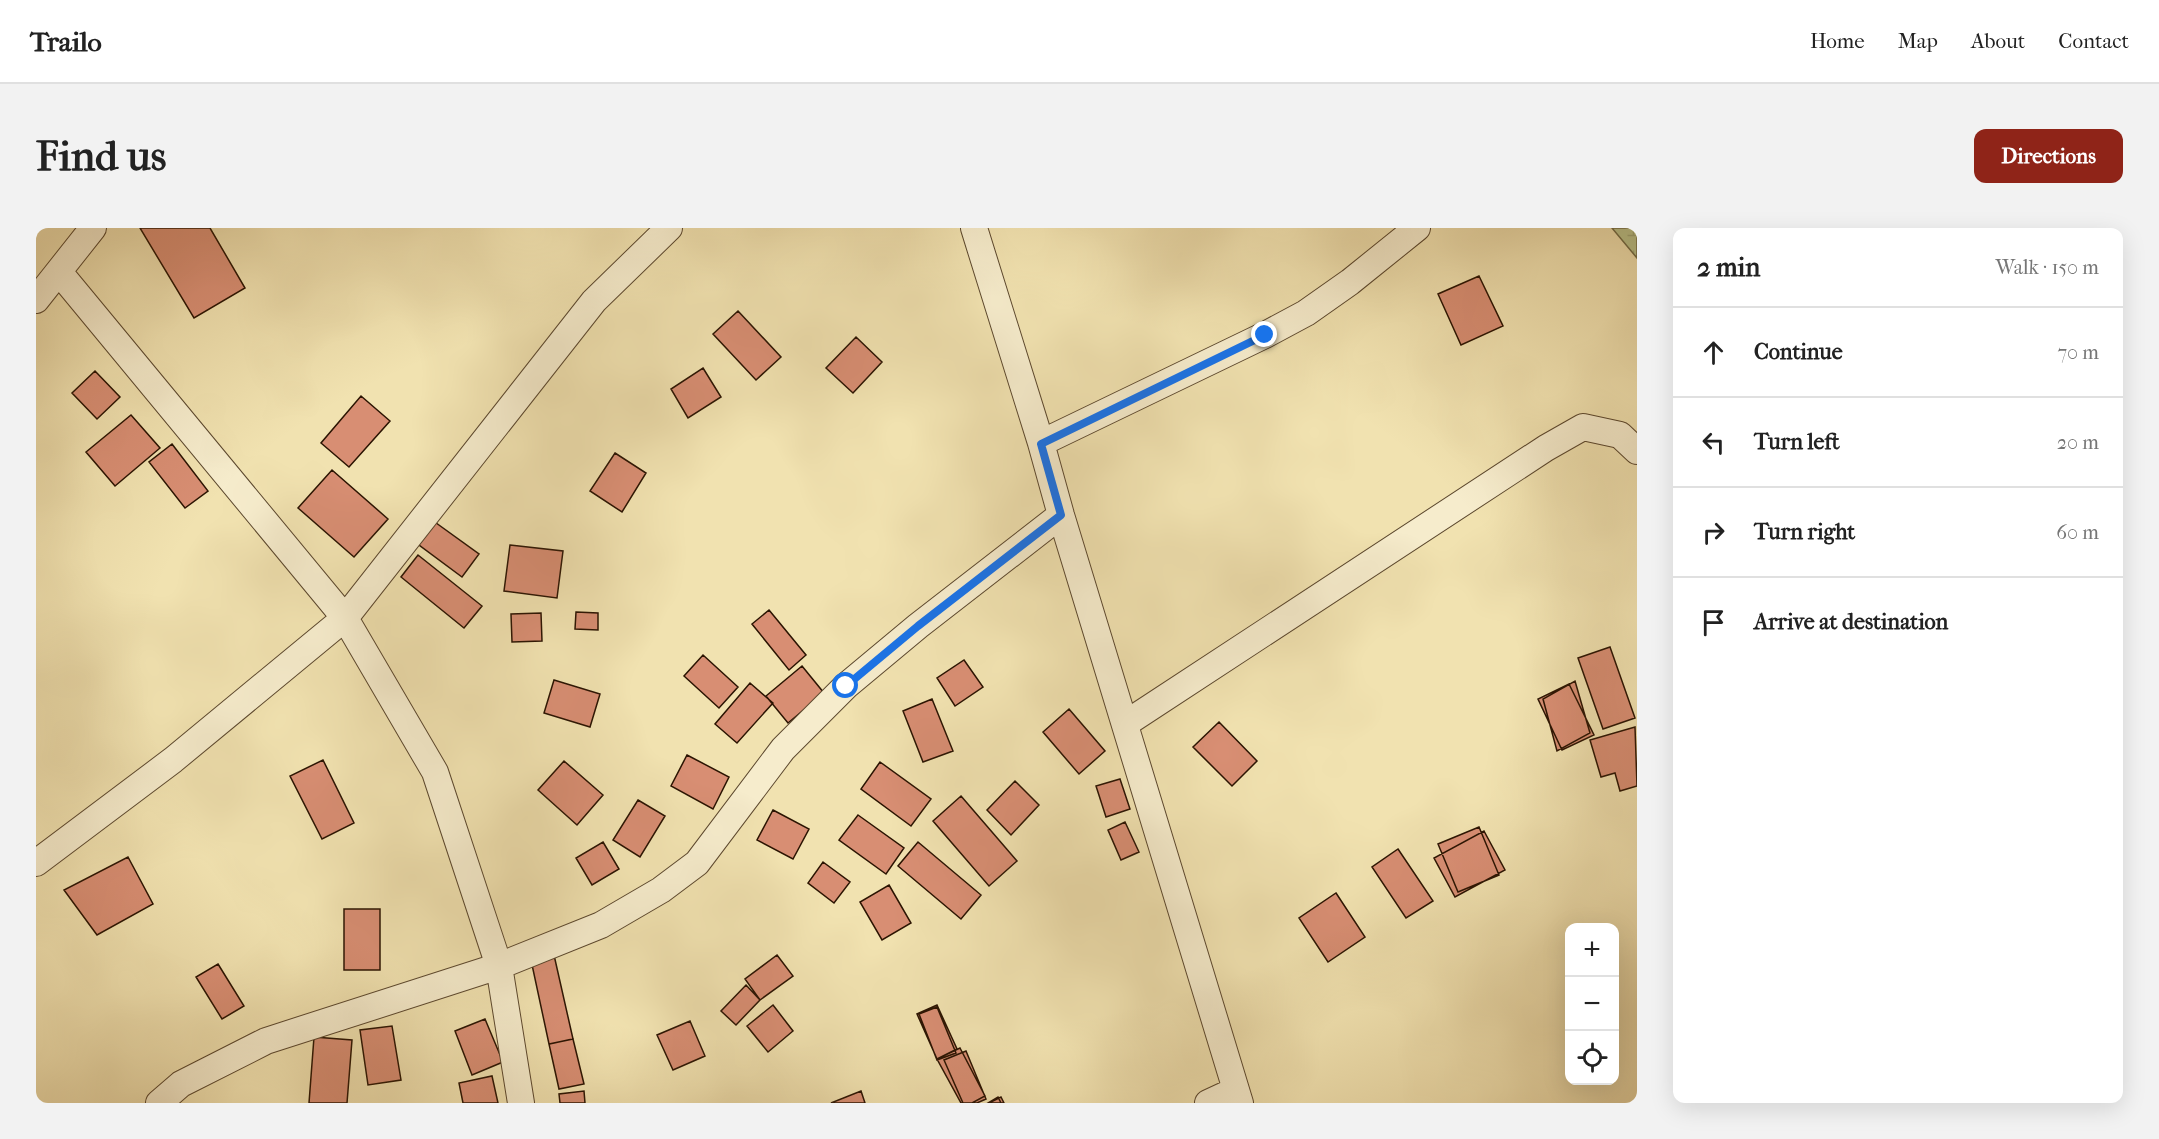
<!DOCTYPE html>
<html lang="en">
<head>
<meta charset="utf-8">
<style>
  :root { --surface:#fff; --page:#f2f2f2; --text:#222; --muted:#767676; --line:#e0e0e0; --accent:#8f2418 }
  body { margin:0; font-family:"IM FELL French Canon",serif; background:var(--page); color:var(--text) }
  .controls { position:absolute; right:18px; bottom:18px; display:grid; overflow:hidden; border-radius:12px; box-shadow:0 6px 24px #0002 }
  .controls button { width:54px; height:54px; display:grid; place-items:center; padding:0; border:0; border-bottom:2px solid var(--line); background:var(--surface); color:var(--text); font:30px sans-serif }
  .stop { position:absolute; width:18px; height:18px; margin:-14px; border:4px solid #1a73e8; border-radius:50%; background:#fff }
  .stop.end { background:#1a73e8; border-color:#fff; box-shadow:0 2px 6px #0008 }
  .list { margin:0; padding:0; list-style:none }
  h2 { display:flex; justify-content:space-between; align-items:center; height:78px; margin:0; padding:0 24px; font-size:26px }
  h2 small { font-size:20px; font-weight:400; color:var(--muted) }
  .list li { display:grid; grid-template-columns:39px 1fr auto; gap:18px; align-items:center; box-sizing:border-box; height:90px; padding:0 24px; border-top:2px solid var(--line) }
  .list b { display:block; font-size:22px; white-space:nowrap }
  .list em { font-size:20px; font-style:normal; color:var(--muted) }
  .icon { flex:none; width:33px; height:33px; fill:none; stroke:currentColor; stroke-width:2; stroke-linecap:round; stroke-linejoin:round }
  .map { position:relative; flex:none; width:1601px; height:875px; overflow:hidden; border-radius:12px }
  header { display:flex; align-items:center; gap:36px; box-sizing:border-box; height:84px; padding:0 30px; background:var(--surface); border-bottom:2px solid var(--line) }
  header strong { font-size:28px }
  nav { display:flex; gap:33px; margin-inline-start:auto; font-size:21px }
  .intro { display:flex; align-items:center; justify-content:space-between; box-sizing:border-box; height:144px; padding:0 36px }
  h1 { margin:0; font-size:42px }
  .button { padding:15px 27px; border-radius:12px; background:var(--accent); color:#fff; font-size:21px; font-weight:700 }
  main { display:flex; gap:36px; padding:0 36px }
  aside { flex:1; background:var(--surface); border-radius:12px; box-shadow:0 6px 24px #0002 }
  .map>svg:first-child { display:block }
</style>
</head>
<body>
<header>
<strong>Trailo</strong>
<nav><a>Home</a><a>Map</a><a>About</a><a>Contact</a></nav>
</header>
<div class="intro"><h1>Find us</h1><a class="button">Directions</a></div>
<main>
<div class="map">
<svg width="1601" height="875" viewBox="0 0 1601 875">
  <defs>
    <pattern id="wetland-marsh" width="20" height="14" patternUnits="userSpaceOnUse" patternTransform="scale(1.5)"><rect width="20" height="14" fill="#b9c38c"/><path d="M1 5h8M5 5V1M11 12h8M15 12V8" fill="none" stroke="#9fa777"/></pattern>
  </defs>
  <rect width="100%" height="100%" fill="#f1e2b0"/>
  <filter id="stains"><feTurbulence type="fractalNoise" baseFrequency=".00333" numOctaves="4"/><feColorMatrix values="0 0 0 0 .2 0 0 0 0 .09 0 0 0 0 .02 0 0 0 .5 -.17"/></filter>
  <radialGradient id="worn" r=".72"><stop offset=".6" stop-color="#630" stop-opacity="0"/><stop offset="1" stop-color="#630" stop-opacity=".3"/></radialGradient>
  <path fill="url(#wetland-marsh)" stroke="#726c47" stroke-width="1.5" d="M1576,0H1601V30Z"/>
  <path fill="#d88e73" stroke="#2b1402" stroke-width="1.5" d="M104,0H174L209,60L158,90Z
    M1443,48L1467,98L1425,117L1402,66Z
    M702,83L745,129L720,152L677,106Z
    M820,109L846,134L817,165L790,140Z
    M667,140L685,169L652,190L635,161Z
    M59,143L84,169L61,191L36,165Z
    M325,168L354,193L313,239L285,215Z
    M95,187L124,220L79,258L50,224Z
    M136,216L172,263L149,280L113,234Z
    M579,225L610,245L586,284L554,263Z
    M296,242L352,291L318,329L262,280Z
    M396,292L443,326L426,349L379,314Z
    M474,317L527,323L521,370L468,363Z
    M382,327L446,378L428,400L365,349Z
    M733,382L770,427L753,442L716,396Z
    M540,384L562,385V402L539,401Z
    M505,385L506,413L476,414L475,386Z
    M1574,419L1599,490L1567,501L1542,430Z
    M667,427L702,459L683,480L648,448Z
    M928,432L947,459L919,478L901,450Z
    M766,438L788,465L752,495L730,468Z
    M518,452L564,466L554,499L508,485Z
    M1539,453L1554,505L1521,523L1507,471Z
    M714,455L737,475L701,515L679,496Z
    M1533,456L1558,507L1526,522L1502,471Z
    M896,471L917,523L887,534L867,483Z
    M1033,481L1069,523L1043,546L1007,504Z
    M1183,494L1221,533L1196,558L1157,519Z
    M1599,499L1601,558L1584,563L1579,545L1565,549L1554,512Z
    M651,527L693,549L677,581L635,558Z
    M287,532L318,595L286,611L254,548Z
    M528,533L567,567L541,597L502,562Z
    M844,534L895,571L875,598L825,561Z
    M1084,551L1094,581L1070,589L1060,558Z
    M979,553L1003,577L975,607L951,582Z
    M925,568L981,633L953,658L897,593Z
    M602,572L629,588L604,629L577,612Z
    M737,582L773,601L757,631L721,612Z
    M822,587L868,620L850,646L803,612Z
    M1089,594L1103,624L1085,632L1072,602Z
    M1443,599L1463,647L1422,664L1402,616Z
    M1448,603L1469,642L1419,669L1398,630Z
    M567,614L583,641L556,657L540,630Z
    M882,614L945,667L925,691L862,638Z
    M1362,621L1397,673L1370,690L1336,639Z
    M92,629L117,676L61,707L28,662Z
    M787,634L814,654L798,675L772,655Z
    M853,657L875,695L846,712L824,674Z
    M1300,665L1329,709L1292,734L1263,690Z
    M308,681H344V742H308Z
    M518,727L537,811L513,816L495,732Z
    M741,727L757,748L724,772L709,751Z
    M182,736L208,778L186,791L160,749Z
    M710,757L724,772L700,797L685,783Z
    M737,777L757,803L732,824L711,798Z
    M901,777L921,821L901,831L881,786Z
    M901,779L920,825L901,832L883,786Z
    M449,791L467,834L436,847L419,803Z
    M654,793L669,828L637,842L621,807Z
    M356,798L365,852L332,857L324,802Z
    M278,809L316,812L311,875H273Z
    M537,811L548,856L523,861L513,816Z
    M924,820L949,868L936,875H925L901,831Z
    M930,823L950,871L941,875H927L908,832Z
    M456,848L462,875H427L423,855Z
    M548,863L549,875H524L523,866Z
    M825,863L829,875H795Z
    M962,869L965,875H952Z
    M965,869L968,875H953Z"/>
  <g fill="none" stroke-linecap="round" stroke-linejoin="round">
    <g stroke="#5c482e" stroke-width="28">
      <path id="minor" d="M938,0L1005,215L1025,287L1204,875
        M23,44L309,390L399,544L463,738L485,875
        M0,72L57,0
        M1005,215L1229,107L1270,85L1314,54L1381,0
        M1089,496L1510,220L1547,199L1584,207L1601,223
        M0,635L137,532L309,390L558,73L633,0
        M123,875L145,856L230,813L463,738L565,697L625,662L661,635L747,521L810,458L882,398L1025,287
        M1172,875L1200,862"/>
    </g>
    <use href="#minor" stroke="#f6eccc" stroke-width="26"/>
  </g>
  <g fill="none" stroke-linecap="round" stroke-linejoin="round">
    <path stroke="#1a73e8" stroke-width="8" d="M810,458L882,398L1025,287L1005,216L1229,107"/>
  </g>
  <rect width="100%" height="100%" filter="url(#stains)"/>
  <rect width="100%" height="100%" fill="url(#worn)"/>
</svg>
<div class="controls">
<button>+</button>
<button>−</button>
<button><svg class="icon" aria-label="locate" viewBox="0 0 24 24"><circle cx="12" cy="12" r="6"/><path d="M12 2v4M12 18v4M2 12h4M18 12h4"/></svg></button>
</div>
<div class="stop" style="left:810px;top:458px"></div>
<div class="stop end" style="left:1229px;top:107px"></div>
</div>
<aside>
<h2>2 min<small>Walk · 150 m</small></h2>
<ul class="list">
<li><svg class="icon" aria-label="ahead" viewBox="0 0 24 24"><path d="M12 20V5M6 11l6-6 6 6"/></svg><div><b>Continue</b></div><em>70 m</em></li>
<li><svg class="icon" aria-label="left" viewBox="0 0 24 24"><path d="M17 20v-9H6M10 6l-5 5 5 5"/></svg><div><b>Turn left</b></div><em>20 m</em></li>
<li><svg class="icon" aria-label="right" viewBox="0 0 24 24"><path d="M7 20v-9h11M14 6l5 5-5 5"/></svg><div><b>Turn right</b></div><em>60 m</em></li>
<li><svg class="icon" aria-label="arrive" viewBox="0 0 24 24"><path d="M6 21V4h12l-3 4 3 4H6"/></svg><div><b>Arrive at destination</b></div></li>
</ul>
</aside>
</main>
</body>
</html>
